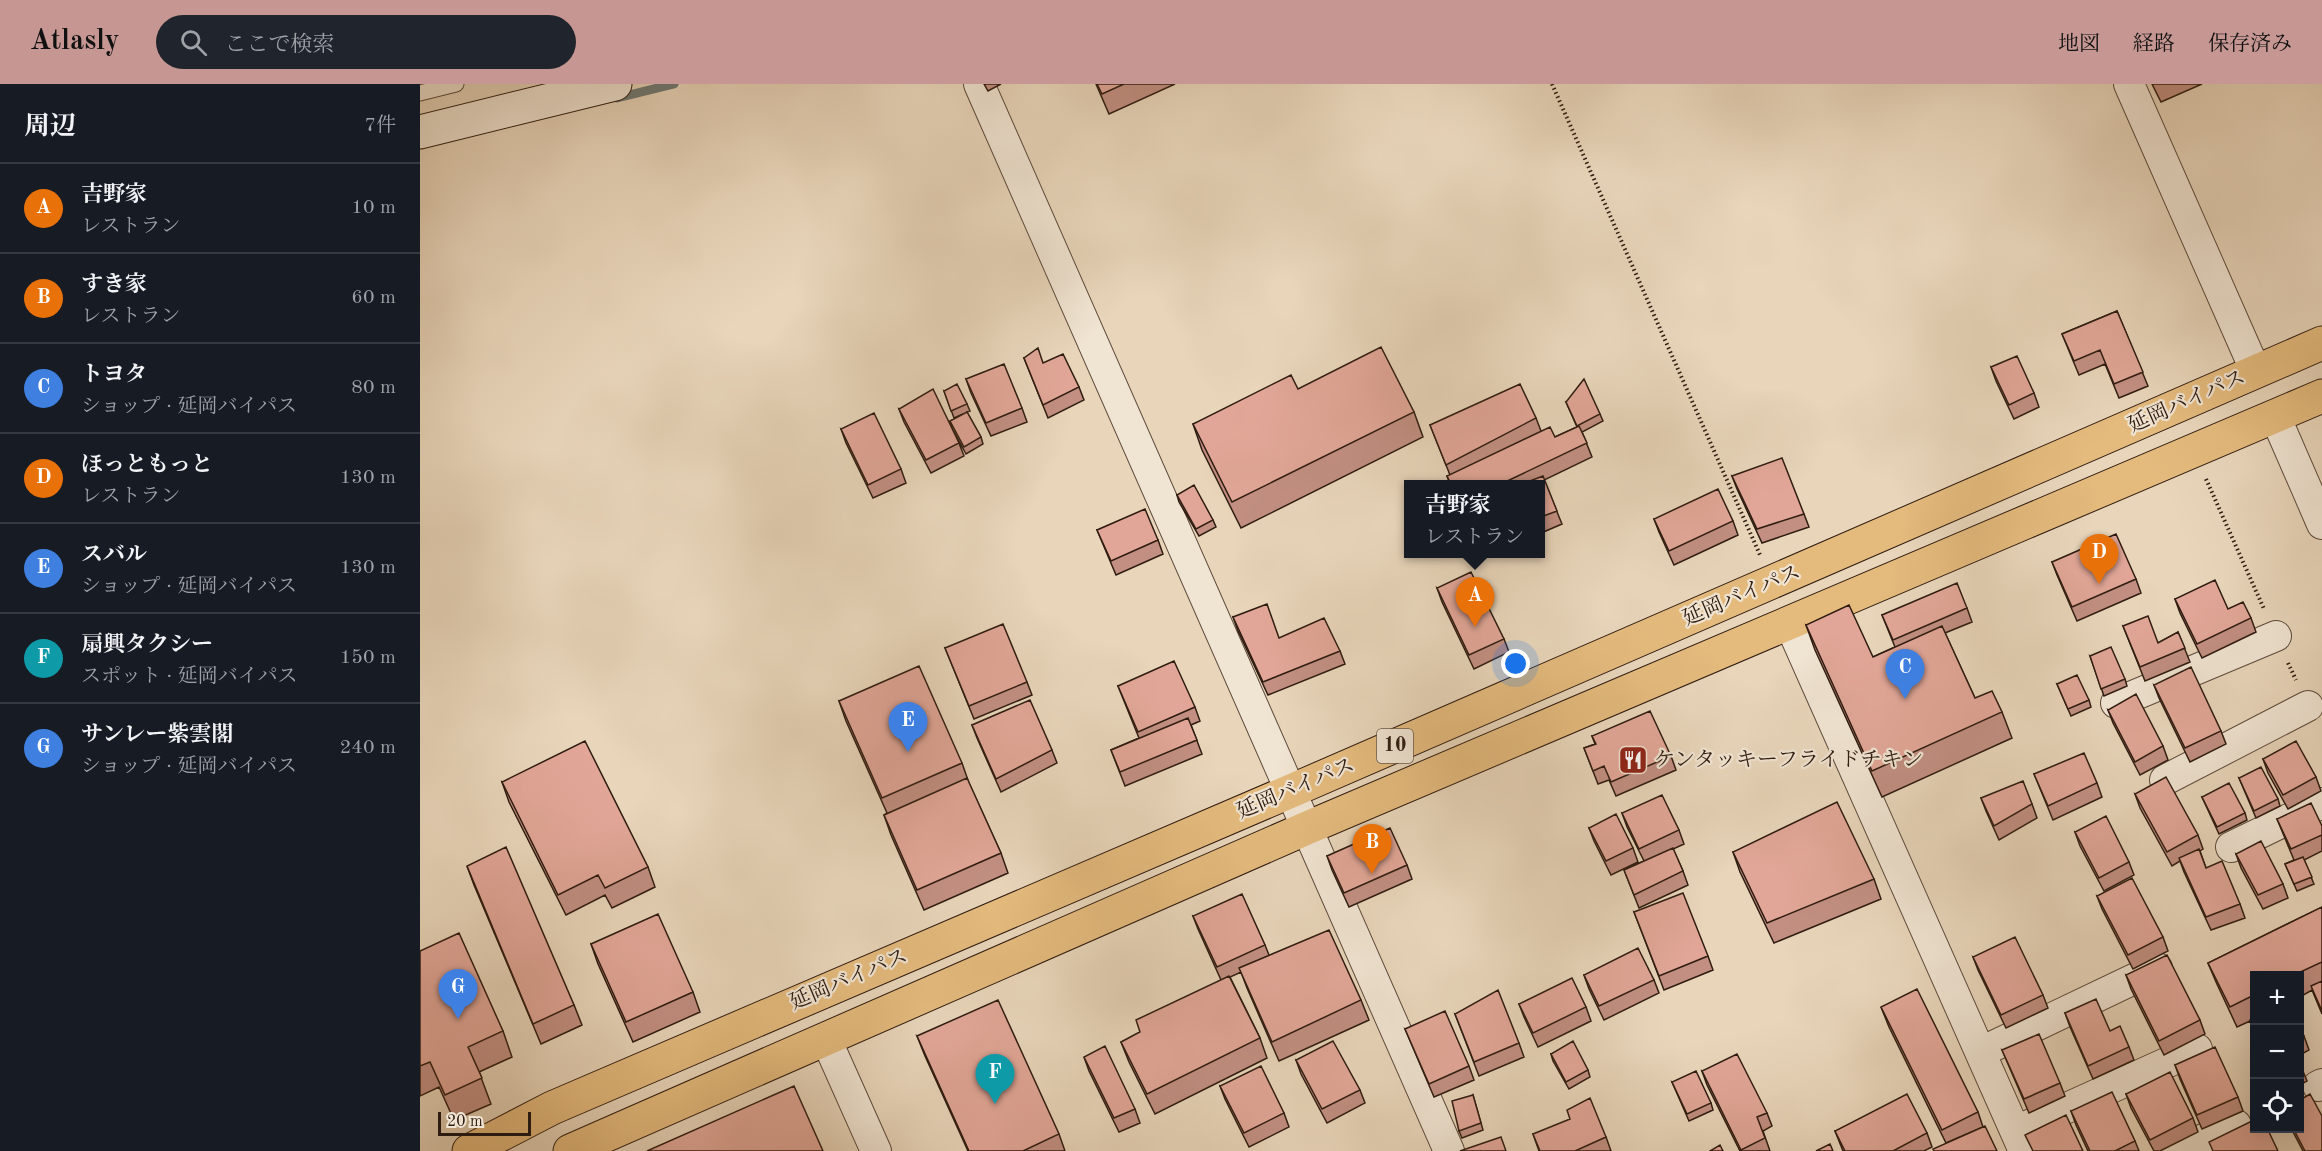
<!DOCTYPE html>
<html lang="ja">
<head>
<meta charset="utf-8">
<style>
  :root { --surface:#171b24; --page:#20242c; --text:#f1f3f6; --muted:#9ea1a6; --line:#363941; --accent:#c59692 }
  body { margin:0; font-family:"Old Standard TT","Noto Serif JP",serif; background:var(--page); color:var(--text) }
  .controls { position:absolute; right:18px; bottom:18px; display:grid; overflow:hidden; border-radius:0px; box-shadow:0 6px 24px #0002 }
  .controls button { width:54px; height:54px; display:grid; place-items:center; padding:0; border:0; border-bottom:2px solid var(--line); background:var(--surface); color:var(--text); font:30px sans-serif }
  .scale { position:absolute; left:18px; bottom:15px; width:93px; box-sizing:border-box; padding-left:6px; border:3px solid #2f1c11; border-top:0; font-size:16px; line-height:21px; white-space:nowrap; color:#2f1c11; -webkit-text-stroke:4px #f0e4d2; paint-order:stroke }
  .you { position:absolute; left:1096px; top:580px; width:21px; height:21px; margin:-15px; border:4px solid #fff; border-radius:50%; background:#1a73e8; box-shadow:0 0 0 9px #1a73e833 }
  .badge { display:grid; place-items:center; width:39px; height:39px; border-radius:50%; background:var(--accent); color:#fff; font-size:20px; font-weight:700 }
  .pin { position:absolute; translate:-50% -50px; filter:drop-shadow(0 2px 3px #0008) }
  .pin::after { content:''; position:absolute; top:32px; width:21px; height:18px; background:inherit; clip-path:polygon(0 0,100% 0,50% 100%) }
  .popup { position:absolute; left:984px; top:396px; width:141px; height:78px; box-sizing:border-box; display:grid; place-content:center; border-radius:0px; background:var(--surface); filter:drop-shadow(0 2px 4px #0005); font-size:20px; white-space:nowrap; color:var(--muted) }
  .popup b { font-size:22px; color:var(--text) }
  .popup::after { content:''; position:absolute; left:50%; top:100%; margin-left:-12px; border:12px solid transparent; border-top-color:var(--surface) }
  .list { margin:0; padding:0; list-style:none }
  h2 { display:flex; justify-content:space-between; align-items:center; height:78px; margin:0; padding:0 24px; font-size:26px }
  h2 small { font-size:20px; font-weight:400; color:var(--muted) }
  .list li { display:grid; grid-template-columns:39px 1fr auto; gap:18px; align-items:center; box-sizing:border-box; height:90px; padding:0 24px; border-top:2px solid var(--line) }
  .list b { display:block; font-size:22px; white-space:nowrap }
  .list p { margin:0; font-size:20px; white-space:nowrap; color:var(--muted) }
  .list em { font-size:20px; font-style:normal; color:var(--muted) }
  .icon { flex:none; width:33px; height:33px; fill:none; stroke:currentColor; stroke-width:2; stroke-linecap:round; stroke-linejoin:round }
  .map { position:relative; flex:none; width:1902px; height:1067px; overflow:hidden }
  header { display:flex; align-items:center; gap:36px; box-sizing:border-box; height:84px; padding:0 30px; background:var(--accent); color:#111 }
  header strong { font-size:28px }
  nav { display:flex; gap:33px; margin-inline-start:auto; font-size:21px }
  .search { width:420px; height:54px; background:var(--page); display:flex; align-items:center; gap:15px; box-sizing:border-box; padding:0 21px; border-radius:33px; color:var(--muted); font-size:22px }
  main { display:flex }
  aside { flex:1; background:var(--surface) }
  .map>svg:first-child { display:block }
</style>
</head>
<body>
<header>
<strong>Atlasly</strong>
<div class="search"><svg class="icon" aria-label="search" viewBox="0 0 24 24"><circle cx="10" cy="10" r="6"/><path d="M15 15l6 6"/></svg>ここで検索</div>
<nav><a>地図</a><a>経路</a><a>保存済み</a></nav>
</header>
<main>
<aside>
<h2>周辺<small>7件</small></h2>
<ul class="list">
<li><span class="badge" style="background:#e8710a">A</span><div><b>吉野家</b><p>レストラン</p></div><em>10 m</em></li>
<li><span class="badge" style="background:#e8710a">B</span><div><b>すき家</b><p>レストラン</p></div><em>60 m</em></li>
<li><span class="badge" style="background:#3f7fe0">C</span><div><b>トヨタ</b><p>ショップ · 延岡バイパス</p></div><em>80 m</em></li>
<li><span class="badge" style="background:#e8710a">D</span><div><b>ほっともっと</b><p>レストラン</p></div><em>130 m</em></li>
<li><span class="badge" style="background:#3f7fe0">E</span><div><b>スバル</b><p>ショップ · 延岡バイパス</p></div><em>130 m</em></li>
<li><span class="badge" style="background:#0f9aa8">F</span><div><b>扇興タクシー</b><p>スポット · 延岡バイパス</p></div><em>150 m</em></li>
<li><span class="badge" style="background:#3f7fe0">G</span><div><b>サンレー紫雲閣</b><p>ショップ · 延岡バイパス</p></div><em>240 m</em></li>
</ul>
</aside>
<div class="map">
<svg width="1902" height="1067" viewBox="0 0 1902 1067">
  <rect width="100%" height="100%" fill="#e8d5ba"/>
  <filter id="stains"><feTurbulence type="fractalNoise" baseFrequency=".00333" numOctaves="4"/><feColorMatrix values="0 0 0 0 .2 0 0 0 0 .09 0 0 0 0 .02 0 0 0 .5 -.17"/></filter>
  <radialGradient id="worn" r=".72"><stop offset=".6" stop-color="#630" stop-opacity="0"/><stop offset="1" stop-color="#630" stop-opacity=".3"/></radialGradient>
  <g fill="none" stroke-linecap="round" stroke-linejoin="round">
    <path stroke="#6f7975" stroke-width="9" d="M197,14L254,0"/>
    <g stroke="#5d4a3b" stroke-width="17">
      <path id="lane" d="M0,9L36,0"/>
    </g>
    <g stroke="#5d4a3b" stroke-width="32">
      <path id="street" d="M559,0L1029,1067
        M1709,0L1836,288
        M1855,332L1902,440
        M1369,538L1604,1067
        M1696,619L1856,552
        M1745,696L1888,622
        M1811,763L1902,719
        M406,955L456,1067
        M1561,968L1737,884
        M1898,1002L1902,1000
        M1596,1047L1777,965
        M1756,1067L1816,1041"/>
    </g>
    <g stroke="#2f1c11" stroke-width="35">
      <path id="secondary" d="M0,48L195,0"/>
    </g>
    <g stroke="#2f1c11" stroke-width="35">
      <path id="highway" d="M49,1067L132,1024L871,707L1902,259
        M150,1067L887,744L1902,312"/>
    </g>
    <path stroke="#2f1c11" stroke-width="4" stroke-dasharray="1.5 3" stroke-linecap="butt" d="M1132,0L1340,471
      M1786,395L1844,525
      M1868,579L1876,596"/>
    <use href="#lane" stroke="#f0e4d2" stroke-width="15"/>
    <use href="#street" stroke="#f0e4d2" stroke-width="30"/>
    <use href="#secondary" stroke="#f0e4d2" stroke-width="33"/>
    <use href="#highway" stroke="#e4ba7d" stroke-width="33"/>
  </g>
  <path fill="#c28f82" stroke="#2f1c11" stroke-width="1.5" d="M564,0H581L568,7Z
    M676,0H755L689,30Z
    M1732,0H1782L1741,18Z
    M1697,227L1728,302L1699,314L1685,280L1659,291L1642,250Z
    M604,274L624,279L659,303L664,316L628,334Z
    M1571,283L1614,309L1619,323L1594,335L1576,297Z
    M546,295L602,324L607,338L571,352L551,309Z
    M878,305L994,328L1003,353L821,444L782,366L773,340Z
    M524,307L547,320L550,327L547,328L561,353L563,360L546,370L532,344L530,337L543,330L534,334Z
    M1146,318L1180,330L1183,337L1162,348L1172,373L1124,396L1142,440L1121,449V400H1030L1027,392L1030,391L1010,341L1116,334L1121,347L1135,353L1157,343Z
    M479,325L539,359L544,372L511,389L484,338Z
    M421,345L481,385L486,399L453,414L426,359Z
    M1312,392L1384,430L1389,443L1342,459L1317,405Z
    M757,411L793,436L796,443L779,452L759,418Z
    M1234,435L1313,437L1318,451L1254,481L1239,448Z
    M677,446L738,456L743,470L696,491Z
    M1058,470H1070L1060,474Z
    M1632,478L1716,495L1721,509L1657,537L1637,491Z
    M1017,504L1084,555L1089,568L1054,585L1022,518Z
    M1755,515L1808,525L1831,534L1836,548L1782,574L1760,529Z
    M1547,524L1552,538L1525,549L1555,614L1582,628L1592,654L1462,713L1395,566L1386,541L1453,573L1475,563L1462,531Z
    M813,533L859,554L920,567L925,580L848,611L818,547Z
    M1703,542L1738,559L1758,548L1770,578L1725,597Z
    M525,564L607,598L612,611L554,635Z
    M1670,572L1705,595L1707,602L1684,612Z
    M1637,600L1669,616L1671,623L1651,632Z
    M1734,601L1801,647L1806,660L1770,678L1739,614Z
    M698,602L775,623L780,637L771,641L782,670L705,702L691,666L719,654Z
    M419,617L542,679L549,699L581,769L588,789L504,826L471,751L464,731L467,729L426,637Z
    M1688,626L1743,662L1748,676L1720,691L1693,639Z
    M552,641L632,666L637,679L581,708L557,654Z
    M1172,652L1251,672L1256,686L1196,712L1189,696L1178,700L1164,664L1175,660Z
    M1843,675L1896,693L1901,707L1868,725L1848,689Z
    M1614,690L1677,699L1682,713L1633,736Z
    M1819,694L1858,715L1860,722L1836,734Z
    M82,698L228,783L235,803L192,824L185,811L146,831L89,718Z
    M1715,710L1778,751L1783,765L1780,767L1786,784L1820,820L1825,834L1791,846L1764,788L1760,777L1752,782L1720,724Z
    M1782,713L1825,729L1827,736L1799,750Z
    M1561,714L1612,720L1617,734L1579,756L1566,727Z
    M1202,729L1259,746L1264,760L1253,765L1263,787L1268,801L1219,824L1204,786L1224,777L1207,743Z
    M1857,735L1902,742V767L1884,776L1894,800L1877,807L1865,780L1874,776Z
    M1169,744L1213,764L1218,778L1191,791L1174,757Z
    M1655,748L1709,778L1714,791L1684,807L1660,762Z
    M1313,768L1454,795L1461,815L1354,859L1320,788Z
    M1816,770L1863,800L1868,814L1843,825L1821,784Z
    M907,772L987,781L992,795L929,823L912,786Z
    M47,782L154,921L162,941L121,960L54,801Z
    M1677,812L1743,853L1748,867L1713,885L1682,825Z
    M1902,823V930L1892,906L1880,913V891H1834V948L1830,937L1817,943L1796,898L1788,879Z
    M1214,828L1288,872L1293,886L1244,906Z
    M773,832L845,861L849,871L941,916L949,936L859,977L827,904L821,888L810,893L840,954L847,974L735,1030L709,978L701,958L720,948L801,896L778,845Z
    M171,860L273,908L280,928L213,958L178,880Z
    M0,867L83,947L92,973L59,988L71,1020L34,1036L19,1003L0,1012Z
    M1553,873L1623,911L1628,924L1586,944L1558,886Z
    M1164,891L1234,896L1239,909L1184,936L1169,905Z
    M1706,891L1780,936L1785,950L1744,971L1711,905Z
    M1099,920L1166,923L1171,937L1118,963L1104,933Z
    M1461,923L1558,1028L1563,1043L1526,1059L1469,943Z
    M1645,929L1690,947L1709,963L1714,976L1673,995L1650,943Z
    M1035,930L1099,959L1104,973L1059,992Z
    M1880,944L1884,952L1889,966L1880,971Z
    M985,945L1049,982L1054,996L1014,1013Z
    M497,952L639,1050L645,1067H548L505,972Z
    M1582,966L1640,999L1645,1012L1609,1029Z
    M1131,970L1168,986L1170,993L1149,1005L1133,977Z
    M664,973L715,1025L720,1039L699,1048L669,987Z
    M876,976L940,1006L945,1019L907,1039L881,990Z
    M1880,980L1887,997L1880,1001Z
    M1755,981L1818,1013L1823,1027L1782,1045L1760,995Z
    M1282,987L1347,1029L1352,1042L1343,1047L1350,1067H1320L1287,1001Z
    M1252,998L1291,1019L1293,1026L1269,1037Z
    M800,1002L864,1029L869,1043L829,1063L805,1015Z
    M1706,1010L1773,1034L1778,1048L1740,1067H1734L1711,1024Z
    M1053,1011L1063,1046L1042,1054L1039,1047Z
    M1651,1027L1715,1057L1719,1067H1668L1656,1041Z
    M1871,1044H1880L1902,1067H1883Z
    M1415,1047L1507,1049L1512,1063L1504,1067H1423Z
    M1113,1050L1186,1053L1191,1067H1119Z"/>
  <path fill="#e1a697" stroke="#2f1c11" stroke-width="1.5" d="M677,0H704L682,10Z
    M1697,227L1723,288L1694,300L1680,266L1654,277L1642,250Z
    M961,263L994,328L812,418L773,340L871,291L878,305Z
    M618,264L623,279L643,270L659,303L623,321L604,274Z
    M1597,272L1614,309L1589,321L1571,283Z
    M584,280L602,324L566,339L546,295Z
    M1164,295L1180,330L1157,342L1146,318Z
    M537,300L547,320L531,327L524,307Z
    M1100,300L1116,334L1026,381L1010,341Z
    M513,305L539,359L506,376L479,325Z
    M547,328L561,353L544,363L530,337Z
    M454,329L481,385L448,401L421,345Z
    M1159,342L1167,359L1081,400H1031L1027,392L1130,343L1135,353Z
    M1362,374L1384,430L1337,445L1312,392Z
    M1123,392L1137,427L1121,433V400H1102Z
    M774,401L793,436L776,445L757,411Z
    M1298,405L1313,437L1249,467L1234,435Z
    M725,425L738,456L691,477L677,446Z
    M1696,450L1716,495L1652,523L1632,478Z
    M1051,488L1084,555L1049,571L1017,504Z
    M1795,496L1808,525L1823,518L1831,534L1777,560L1755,515Z
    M1537,499L1547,524L1473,556L1462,531Z
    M847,520L859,554L904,534L920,567L843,598L813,533Z
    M1429,521L1453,573L1522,542L1555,614L1572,607L1582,628L1452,687L1386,541Z
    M1728,532L1738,559L1758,548L1765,564L1720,583L1703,542Z
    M583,540L607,598L549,622L525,564Z
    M1691,563L1705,595L1681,605L1670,572Z
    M754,577L775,623L718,648L698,602Z
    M499,582L542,679L462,714L419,617Z
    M1771,583L1801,647L1765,664L1734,601Z
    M1657,591L1669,616L1648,625L1637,600Z
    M1716,610L1743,662L1715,678L1688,626Z
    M610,616L632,666L576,695L552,641Z
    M1230,627L1251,672L1191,698L1184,682L1173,687L1164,664L1176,660L1172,652Z
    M768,634L777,656L700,688L691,666Z
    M165,657L228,783L185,804L178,791L138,811L82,698Z
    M1876,657L1896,693L1863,711L1843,675Z
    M1664,669L1677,699L1628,722L1614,690Z
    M1841,683L1858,715L1834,727L1819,694Z
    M1746,693L1778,751L1747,768L1715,710Z
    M547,694L581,769L497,806L464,731Z
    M1603,697L1612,720L1574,742L1561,714Z
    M1809,699L1825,729L1797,743L1782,713Z
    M1242,711L1259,746L1219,765L1202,729Z
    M1417,718L1454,795L1347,839L1313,768Z
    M1891,719L1902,742V751L1871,765L1857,735Z
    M1196,730L1213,764L1186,777L1169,744Z
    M1686,732L1709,778L1679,794L1655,748Z
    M970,744L987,781L924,809L907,772Z
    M1841,757L1863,800L1838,811L1816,770Z
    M86,763L154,921L113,940L47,782Z
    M1253,764L1263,787L1214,811L1204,786Z
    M1779,765L1786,784L1802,777L1820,820L1786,833L1759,774Z
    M1883,773L1892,793L1874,800L1865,780Z
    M1712,794L1743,853L1708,871L1677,812Z
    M1263,809L1288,872L1239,892L1214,828Z
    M822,810L845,861L797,883L773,832Z
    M1902,823V878L1874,891H1834V911L1810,923L1788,879Z
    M238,830L273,908L206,938L171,860Z
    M909,846L941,916L852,958L819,884Z
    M39,849L83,947L48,963L62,994L25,1011L10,978L0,982V867Z
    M1595,853L1623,911L1581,931L1553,873Z
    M1218,864L1234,896L1179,922L1164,891Z
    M1747,871L1780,936L1739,957L1706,891Z
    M809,892L840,954L727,1010L701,958L720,948L716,936Z
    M1152,894L1166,923L1113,949L1099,920Z
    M1902,897V927L1891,902Z
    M1497,905L1558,1028L1522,1046L1461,923Z
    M1078,906L1099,959L1054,978L1035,930Z
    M1676,915L1690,947L1700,942L1709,963L1668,982L1645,929Z
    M578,916L639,1050L603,1067H549L497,952Z
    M1025,927L1049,982L1009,1000L985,945Z
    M1834,934V944L1830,936Z
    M1880,944L1884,952L1880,955Z
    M1619,950L1640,999L1604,1015L1582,966Z
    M913,957L940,1006L902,1025L876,976Z
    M1153,957L1168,986L1146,998L1131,970Z
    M685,962L715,1025L694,1034L664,973Z
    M1795,963L1818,1013L1777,1031L1755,981Z
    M1317,970L1347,1029L1337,1033L1345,1054L1321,1066L1282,987Z
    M841,982L864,1029L824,1049L800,1002Z
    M1276,987L1291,1019L1267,1030L1252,998Z
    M1750,988L1773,1034L1730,1056L1706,1010Z
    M374,1002L403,1067H227Z
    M1692,1008L1715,1057L1695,1067H1670L1651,1027Z
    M1487,1010L1507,1049L1473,1067H1425L1415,1047Z
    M1890,1010L1902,1032V1067H1885L1873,1044H1880V1016Z
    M1053,1011L1061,1039L1039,1047L1032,1017Z
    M1170,1014L1186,1053L1155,1067H1120L1113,1050L1150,1035L1147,1026Z
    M1646,1031L1663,1067H1613L1605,1051Z
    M1834,1036V1044H1847L1858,1067H1793L1789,1058Z
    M1565,1042L1577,1067H1514L1513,1065Z
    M1081,1053L1086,1067H1040Z
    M1410,1060L1413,1067H1396Z
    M1300,1061L1303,1067H1290Z"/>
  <defs>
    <g id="restaurant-square" transform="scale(1.5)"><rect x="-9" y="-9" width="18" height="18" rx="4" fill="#8f2418" stroke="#f0e4d2"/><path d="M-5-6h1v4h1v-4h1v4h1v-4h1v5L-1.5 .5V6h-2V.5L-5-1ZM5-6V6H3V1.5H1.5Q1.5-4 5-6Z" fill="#fff"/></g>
  </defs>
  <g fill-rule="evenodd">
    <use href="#restaurant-square" x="1213" y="676"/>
  </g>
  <g text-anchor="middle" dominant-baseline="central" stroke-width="4.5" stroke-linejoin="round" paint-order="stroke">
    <rect fill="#f0e4d2" stroke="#69584b" stroke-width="1.5" x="957" y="645" width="36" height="34" rx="4.5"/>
    <g font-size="20" font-weight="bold" fill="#2f1c11">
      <text x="975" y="662">10</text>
    </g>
    <g font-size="21" fill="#2f1c11" stroke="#f0e4d2">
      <text transform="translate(1767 318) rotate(-24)">延岡バイパス</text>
      <text transform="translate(1322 512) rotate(-23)">延岡バイパス</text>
      <text transform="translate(876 705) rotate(-23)">延岡バイパス</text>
      <text transform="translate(429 896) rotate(-23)">延岡バイパス</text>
    </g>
    <g font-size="21" fill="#2f1c11" stroke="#f0e4d2" text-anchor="start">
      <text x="1234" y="676">ケンタッキーフライドチキン</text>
    </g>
  </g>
  <rect width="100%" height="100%" filter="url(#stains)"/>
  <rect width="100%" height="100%" fill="url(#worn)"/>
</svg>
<div class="controls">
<button>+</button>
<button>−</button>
<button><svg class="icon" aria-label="locate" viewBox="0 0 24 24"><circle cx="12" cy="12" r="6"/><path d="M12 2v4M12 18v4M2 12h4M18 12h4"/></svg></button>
</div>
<div class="scale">20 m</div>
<div class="you"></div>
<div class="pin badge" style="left:1055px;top:543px;background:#e8710a">A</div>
<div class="popup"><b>吉野家</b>レストラン</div>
<div class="pin badge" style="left:952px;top:790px;background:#e8710a">B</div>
<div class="pin badge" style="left:1485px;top:615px;background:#3f7fe0">C</div>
<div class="pin badge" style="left:1679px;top:500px;background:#e8710a">D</div>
<div class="pin badge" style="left:488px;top:668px;background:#3f7fe0">E</div>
<div class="pin badge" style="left:575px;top:1020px;background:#0f9aa8">F</div>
<div class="pin badge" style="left:38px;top:935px;background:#3f7fe0">G</div>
</div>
</main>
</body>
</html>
